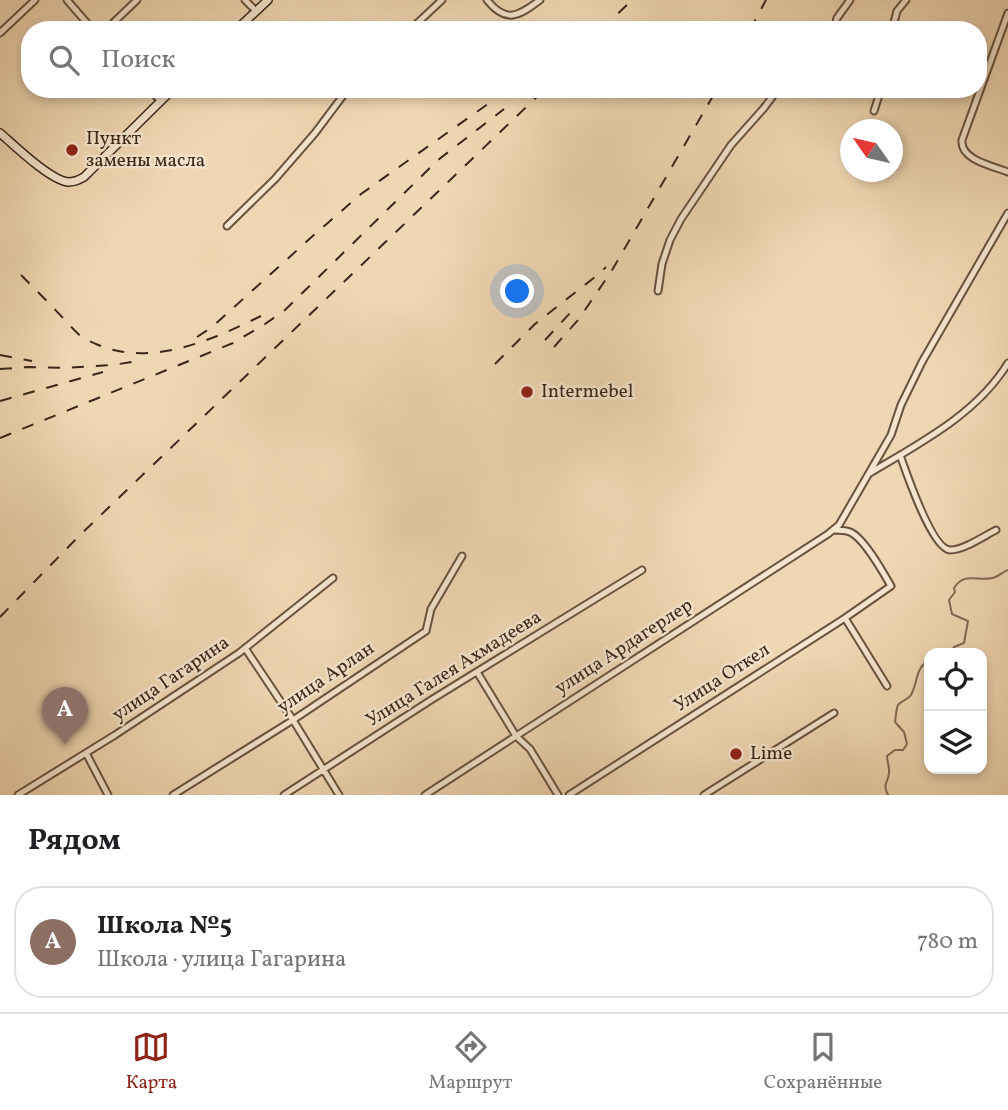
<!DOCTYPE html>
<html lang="ru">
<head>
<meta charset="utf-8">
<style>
  :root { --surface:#fff; --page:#f2f2f2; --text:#202124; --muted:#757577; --line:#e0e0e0; --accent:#8f2418 }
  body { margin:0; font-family:Vollkorn,serif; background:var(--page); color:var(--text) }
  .controls { position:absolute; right:21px; bottom:21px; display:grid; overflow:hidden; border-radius:14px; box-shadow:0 4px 10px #0003 }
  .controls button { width:63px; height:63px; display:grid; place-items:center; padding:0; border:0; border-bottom:2px solid var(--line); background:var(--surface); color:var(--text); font:35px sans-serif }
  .compass { position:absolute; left:840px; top:119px; width:63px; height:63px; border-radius:50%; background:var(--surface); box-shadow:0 4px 10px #0003; rotate:304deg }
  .you { position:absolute; left:518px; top:292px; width:24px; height:24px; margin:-18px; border:5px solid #fff; border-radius:50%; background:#1a73e8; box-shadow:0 0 0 10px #1a73e833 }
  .badge { display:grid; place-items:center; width:46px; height:46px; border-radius:50%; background:var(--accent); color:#fff; font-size:23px; font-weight:700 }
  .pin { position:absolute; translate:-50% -58px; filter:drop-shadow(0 2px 4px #0008) }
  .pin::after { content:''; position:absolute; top:37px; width:24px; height:21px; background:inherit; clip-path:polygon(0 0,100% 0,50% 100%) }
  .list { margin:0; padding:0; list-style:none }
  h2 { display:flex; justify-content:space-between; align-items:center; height:91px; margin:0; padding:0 28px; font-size:30px }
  h2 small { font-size:23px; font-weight:400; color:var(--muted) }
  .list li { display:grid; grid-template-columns:46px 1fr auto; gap:21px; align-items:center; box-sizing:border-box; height:112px; margin:0 14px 14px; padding:0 14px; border:2px solid var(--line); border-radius:28px }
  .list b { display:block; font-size:26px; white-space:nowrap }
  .list p { margin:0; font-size:23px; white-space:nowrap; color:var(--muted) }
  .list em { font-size:23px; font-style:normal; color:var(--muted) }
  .icon { flex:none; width:38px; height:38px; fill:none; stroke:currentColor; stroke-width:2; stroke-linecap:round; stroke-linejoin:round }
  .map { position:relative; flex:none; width:1008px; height:795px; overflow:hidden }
  .search { position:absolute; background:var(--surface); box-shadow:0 4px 10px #0003; left:21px; right:21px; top:21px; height:77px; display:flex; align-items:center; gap:18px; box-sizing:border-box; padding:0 24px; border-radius:28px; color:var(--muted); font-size:26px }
  .sheet { height:217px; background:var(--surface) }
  nav { display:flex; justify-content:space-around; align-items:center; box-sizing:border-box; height:98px; border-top:2px solid var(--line); background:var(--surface); font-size:19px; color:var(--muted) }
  nav a { display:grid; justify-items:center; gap:4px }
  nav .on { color:var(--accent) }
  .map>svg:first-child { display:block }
</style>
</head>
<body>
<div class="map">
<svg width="1008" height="795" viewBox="0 0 1008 795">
  <rect width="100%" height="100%" fill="#f0d7b3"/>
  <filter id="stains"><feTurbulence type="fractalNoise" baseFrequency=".00286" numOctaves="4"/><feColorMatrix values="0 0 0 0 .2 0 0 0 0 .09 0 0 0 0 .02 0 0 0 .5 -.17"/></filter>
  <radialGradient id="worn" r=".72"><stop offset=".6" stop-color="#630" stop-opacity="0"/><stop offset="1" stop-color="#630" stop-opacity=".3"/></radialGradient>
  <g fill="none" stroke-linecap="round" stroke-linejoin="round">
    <path stroke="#826c57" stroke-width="2" d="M951,653L954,647L964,643L968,621L952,614L949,600L955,592L954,588C965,571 977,582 992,578C999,577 1002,572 1008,570
      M888,795C882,783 888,784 889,773C890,769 887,761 887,756L895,750H903L907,744L904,732L895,722C896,717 896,709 898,705C902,700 908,700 911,695C918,683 915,667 929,661"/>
    <g stroke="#685240" stroke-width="9">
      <path id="street" d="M67,0L93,30
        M245,0L256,11
        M487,0C506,24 519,16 540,0
        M1008,13L962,140C960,160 993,166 1008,172
        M113,23L137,0
        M410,30L442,0
        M834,30L837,18L850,0
        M892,30L897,11L906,0
        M0,33L35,0
        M149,89L161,101
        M874,111L881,89
        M227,226L275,179L315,133L348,89
        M658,291L662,264L670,240L681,219L731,145L764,108L778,89
        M900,455C906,472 932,549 950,550C964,550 984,536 996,530
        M870,473C920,443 977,414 1008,363
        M845,618L887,686
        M245,648L293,720L339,795
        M477,672L516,736L530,749L558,795
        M86,753L108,795
        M18,795L115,735L239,653L333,578
        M173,795L293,720L426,631L431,609L462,556
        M284,795L431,700L642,570
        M425,795L828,534L839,525L891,435L901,405L922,362L1008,213
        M569,795L845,618L891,586C883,572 864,538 850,532C845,530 839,530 834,530
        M704,795L834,713"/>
    </g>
    <g stroke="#3a261a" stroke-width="10">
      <path id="secondary" d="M236,30L268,0
        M0,133C15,146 50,180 68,182C74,182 79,180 84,177L173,89"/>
    </g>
    <use href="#street" stroke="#f5e5ce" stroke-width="5"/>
    <use href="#secondary" stroke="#f5e5ce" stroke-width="7"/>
    <path stroke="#3a261a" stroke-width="2" stroke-dasharray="12 12" stroke-linecap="butt" d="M601,30L632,0
      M750,30L766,0
      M21,275C35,289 49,303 63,318C69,324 75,332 82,337C86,340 92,342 96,344C150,368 212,340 261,316
      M197,337L212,327L315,234L361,194L509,89
      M545,340L571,312
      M554,347L578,320L611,272L717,89
      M0,355L32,361
      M495,364L535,324L600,273L606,267
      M0,369L28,367L65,368L113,365L143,360
      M0,401L103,372
      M0,438L233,343L265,324L285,310L438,160L504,109
      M0,617L80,535L545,89"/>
  </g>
  <g fill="#8f2418" stroke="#f5e5ce" stroke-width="2.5">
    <circle cx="72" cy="150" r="7"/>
    <circle cx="527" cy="392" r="7"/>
    <circle cx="736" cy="754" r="7"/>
  </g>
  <g text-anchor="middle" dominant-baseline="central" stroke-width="5" stroke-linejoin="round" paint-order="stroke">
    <g font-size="19" fill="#3a261a" stroke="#f5e5ce" text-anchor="start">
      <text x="86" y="139">Пункт<tspan x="86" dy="22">замены масла</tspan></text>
      <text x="541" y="392">Intermebel</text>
      <text x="750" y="754">Lime</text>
    </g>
    <g font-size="19" fill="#3a261a" stroke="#f5e5ce">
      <text transform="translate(624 647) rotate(-33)">улица Ардагерлер</text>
      <text transform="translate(454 669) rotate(-32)">Улица Галея Ахмадеева</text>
      <text transform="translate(326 678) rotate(-34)">улица Арлан</text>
      <text transform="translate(722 678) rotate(-33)">Улица Откел</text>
      <text transform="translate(171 679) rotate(-34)">улица Гагарина</text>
    </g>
  </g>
  <rect width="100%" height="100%" filter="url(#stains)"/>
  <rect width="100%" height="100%" fill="url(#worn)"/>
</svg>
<div class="controls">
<button><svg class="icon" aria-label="locate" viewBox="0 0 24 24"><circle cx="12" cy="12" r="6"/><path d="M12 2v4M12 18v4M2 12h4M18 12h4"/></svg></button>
<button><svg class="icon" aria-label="layers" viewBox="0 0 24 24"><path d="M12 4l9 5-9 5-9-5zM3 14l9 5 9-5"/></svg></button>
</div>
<svg class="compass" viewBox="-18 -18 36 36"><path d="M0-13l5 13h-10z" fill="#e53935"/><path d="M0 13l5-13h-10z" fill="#757577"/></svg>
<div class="you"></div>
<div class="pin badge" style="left:65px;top:745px;background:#8d6e63">A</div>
<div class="search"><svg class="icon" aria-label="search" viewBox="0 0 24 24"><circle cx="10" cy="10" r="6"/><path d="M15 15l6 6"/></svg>Поиск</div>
</div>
<section class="sheet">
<h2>Рядом<small></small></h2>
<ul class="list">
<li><span class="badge" style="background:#8d6e63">A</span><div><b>Школа №5</b><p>Школа · улица Гагарина</p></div><em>780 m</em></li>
</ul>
</section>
<nav>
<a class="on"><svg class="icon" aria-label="map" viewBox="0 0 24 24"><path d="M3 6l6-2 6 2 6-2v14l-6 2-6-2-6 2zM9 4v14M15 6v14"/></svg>Карта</a>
<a><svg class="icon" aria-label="directions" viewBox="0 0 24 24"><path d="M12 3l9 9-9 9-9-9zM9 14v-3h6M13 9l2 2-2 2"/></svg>Маршрут</a>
<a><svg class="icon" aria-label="saved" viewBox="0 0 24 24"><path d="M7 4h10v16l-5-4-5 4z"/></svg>Сохранённые</a>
</nav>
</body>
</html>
